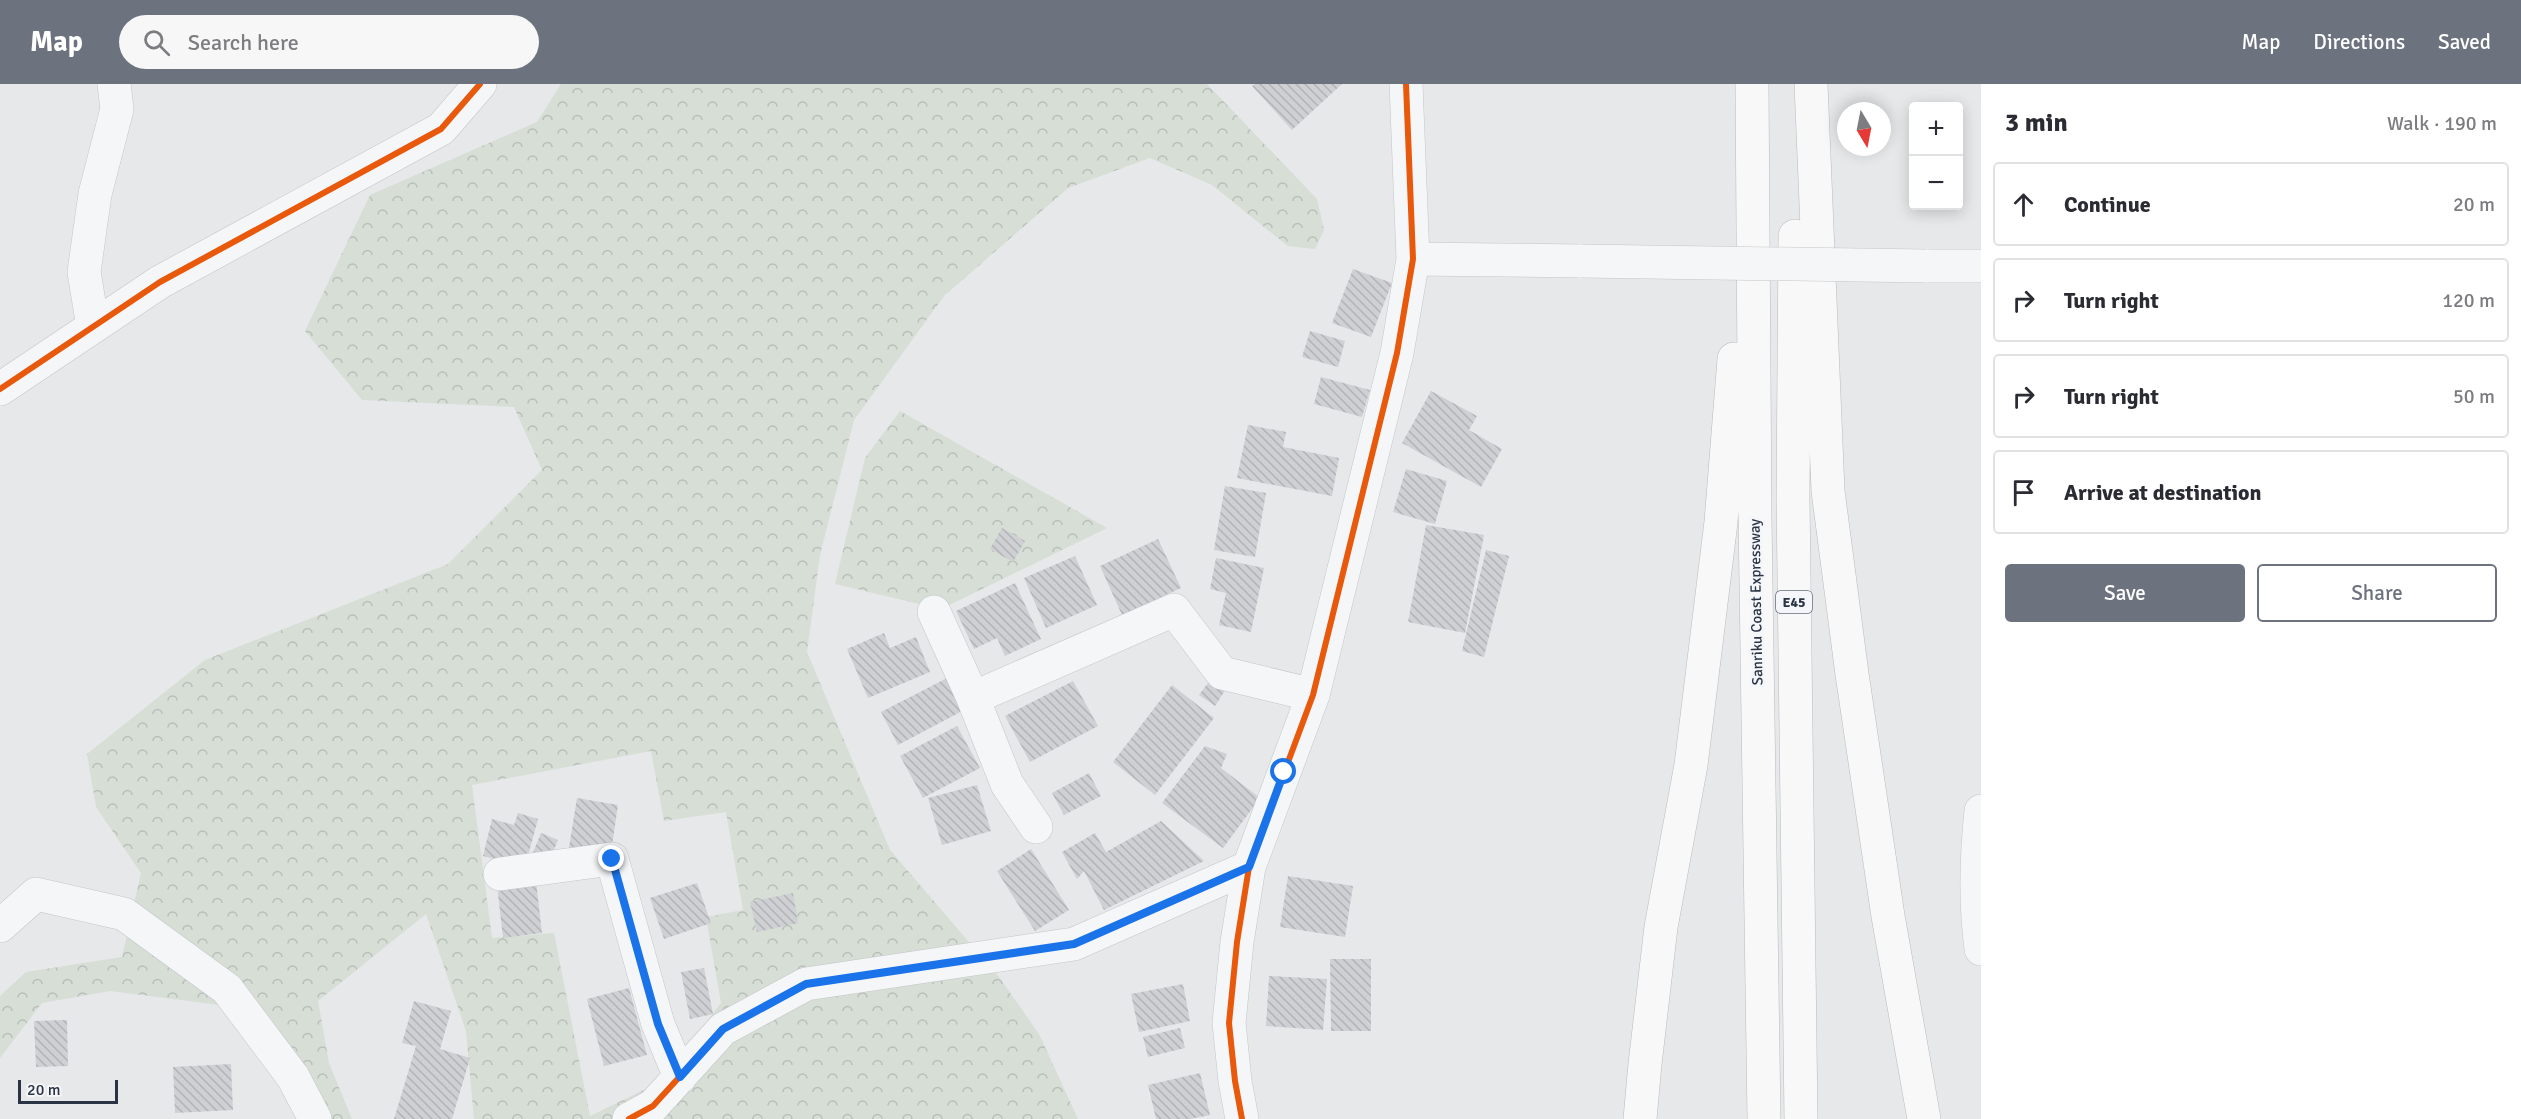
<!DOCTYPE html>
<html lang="en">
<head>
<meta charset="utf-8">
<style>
  :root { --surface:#fff; --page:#f7f7f7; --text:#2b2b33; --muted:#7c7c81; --line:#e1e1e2; --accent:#6c737f }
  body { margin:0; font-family:Signika,sans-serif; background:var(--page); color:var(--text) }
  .controls { position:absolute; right:18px; top:18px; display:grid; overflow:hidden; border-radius:6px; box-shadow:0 3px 15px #0003 }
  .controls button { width:54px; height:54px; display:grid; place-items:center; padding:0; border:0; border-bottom:2px solid var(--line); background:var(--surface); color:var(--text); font:30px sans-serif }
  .compass { position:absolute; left:1837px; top:18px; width:54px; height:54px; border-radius:50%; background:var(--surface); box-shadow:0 3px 15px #0003; rotate:170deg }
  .scale { position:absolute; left:18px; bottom:15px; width:100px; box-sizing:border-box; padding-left:6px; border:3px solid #2b3445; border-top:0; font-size:16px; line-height:21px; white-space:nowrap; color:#2b3445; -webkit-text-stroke:4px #f4f6f9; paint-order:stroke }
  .stop { position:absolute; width:18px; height:18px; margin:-14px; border:4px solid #1a73e8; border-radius:50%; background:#fff }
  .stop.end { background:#1a73e8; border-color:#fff; box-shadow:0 2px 6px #0008 }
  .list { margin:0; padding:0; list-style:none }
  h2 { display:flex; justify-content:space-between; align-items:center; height:78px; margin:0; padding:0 24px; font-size:26px }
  h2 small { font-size:20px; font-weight:400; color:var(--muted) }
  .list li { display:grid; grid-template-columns:39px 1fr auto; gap:18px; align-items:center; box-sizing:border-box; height:84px; margin:0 12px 12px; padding:0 12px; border:2px solid var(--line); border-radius:6px }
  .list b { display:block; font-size:22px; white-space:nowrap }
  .list em { font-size:20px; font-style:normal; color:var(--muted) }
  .actions { display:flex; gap:12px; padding:18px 24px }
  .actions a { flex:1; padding:14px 0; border:2px solid var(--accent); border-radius:6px; text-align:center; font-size:21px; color:var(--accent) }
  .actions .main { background:var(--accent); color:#fff }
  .icon { flex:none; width:33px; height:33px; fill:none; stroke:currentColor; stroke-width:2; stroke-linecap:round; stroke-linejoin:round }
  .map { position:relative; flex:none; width:1981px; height:1035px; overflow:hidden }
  header { display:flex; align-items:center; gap:36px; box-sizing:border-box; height:84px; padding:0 30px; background:var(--accent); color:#fff }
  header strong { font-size:28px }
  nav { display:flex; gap:33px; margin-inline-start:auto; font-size:21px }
  .search { width:420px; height:54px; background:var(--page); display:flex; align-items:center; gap:15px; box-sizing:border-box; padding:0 21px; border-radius:33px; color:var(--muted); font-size:22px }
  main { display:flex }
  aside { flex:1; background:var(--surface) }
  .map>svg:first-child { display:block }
</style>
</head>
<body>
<header>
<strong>Map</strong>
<div class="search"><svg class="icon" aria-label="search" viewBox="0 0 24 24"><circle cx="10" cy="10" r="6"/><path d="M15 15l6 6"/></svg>Search here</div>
<nav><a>Map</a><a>Directions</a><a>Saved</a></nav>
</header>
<main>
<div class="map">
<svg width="1981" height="1035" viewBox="0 0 1981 1035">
  <defs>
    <pattern id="forest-crowns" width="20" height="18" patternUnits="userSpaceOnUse" patternTransform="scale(1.5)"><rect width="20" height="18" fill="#d6ded6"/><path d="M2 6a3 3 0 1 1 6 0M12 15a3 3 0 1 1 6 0" fill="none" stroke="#b8bfb9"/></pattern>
    <pattern id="building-back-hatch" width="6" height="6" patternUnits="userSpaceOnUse" patternTransform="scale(1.5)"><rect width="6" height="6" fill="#ced0d3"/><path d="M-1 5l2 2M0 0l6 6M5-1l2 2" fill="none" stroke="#b1b3b6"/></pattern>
  </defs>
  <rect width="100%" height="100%" fill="#e6e8ea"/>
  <path fill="url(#forest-crowns)" fill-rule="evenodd" d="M561,0H1207L1317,115L1324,146L1315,165L1288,162L1212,101L1150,74L1068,104L944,212L854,336L820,471L807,568L890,766L999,893L1039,950L1078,1035H474L466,947L426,830L318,917L329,979L352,1035H295L296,1018L220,921L110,907L42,919L0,974V912L26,888L122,873L141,789L96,723L87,670L205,576L448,480L542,386L514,323L362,316L305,247L370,111L537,38ZM651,667L664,737L726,728L743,826L706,833L721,919L662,997L590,1032L554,849L492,854L472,701Z
    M900,327L1107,444L941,525L835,500L865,374Z"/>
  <path fill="url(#building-back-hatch)" d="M1255,0H1342L1292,46L1252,2Z
    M1353,185L1392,199L1371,253L1332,239Z
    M1310,247L1345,257L1338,283L1302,273Z
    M1321,293L1370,306L1362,333L1314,320Z
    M1431,307L1477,332L1469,346L1502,365L1481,403L1402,359Z
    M1248,341L1286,348L1283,363L1339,374L1332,412L1237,394Z
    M1406,385L1447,397L1435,440L1393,428Z
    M1225,402L1266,409L1255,473L1214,466Z
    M1426,441L1484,451L1465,549L1408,538Z
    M1002,444L1025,457L1013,478L990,465Z
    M1158,455L1181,504L1122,531L1100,482Z
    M1486,466L1509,472L1484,573L1462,567Z
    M1075,472L1097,521L1046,544L1024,494Z
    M1216,474L1264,484L1251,548L1219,541L1226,509L1210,505Z
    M1015,499L1041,555L1005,572L997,554L974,565L956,527Z
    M884,549L890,564L916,553L930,588L868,614L847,565Z
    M951,592L968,624L898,661L881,628Z
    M1211,595L1226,605L1215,622L1199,611Z
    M1073,597L1098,642L1030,678L1005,632Z
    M1172,601L1214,634L1155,711L1113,678Z
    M957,642L980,684L923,714L900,672Z
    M1205,662L1227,670L1221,684L1260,714L1223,764L1162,719Z
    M1089,689L1101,712L1064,731L1052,709Z
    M977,701L991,747L942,761L928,714Z
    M577,714L618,721L607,795L565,788Z
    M518,729L538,735L525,783L483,772L492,735L514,741Z
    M1161,737L1204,777L1104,826L1084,787L1077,795L1062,768L1095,749L1106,768Z
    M541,749L558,756L546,785L529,778Z
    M1031,765L1069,826L1035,847L997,787Z
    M1288,792L1353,802L1345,853L1280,843Z
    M536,797L542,849L503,854L497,801Z
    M697,799L711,839L664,855L650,814Z
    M793,809L798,839L757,848L750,818Z
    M1330,875H1371V947H1331Z
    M704,884L713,930L690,935L681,888Z
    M1269,892L1327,895L1323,946L1266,942Z
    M1183,900L1190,937L1139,948L1131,910Z
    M629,904L647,971L604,982L587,915Z
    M414,917L451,927L440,965L470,974L452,1035H394L416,962L402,959Z
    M67,936L68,982L36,983L34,937Z
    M1180,944L1185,964L1148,973L1143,953Z
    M231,980L233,1026L175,1029L173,983Z
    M1200,989L1210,1031L1190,1035H1156L1148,1001Z"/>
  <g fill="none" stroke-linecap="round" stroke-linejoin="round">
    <g stroke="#c4c6c8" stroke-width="34">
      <path id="minor" d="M1413,175L1582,177
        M1926,182H1981
        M93,243L84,188L95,110L117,25L114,0
        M0,305L160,198L441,45L480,0
        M934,528L973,614L1007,700L1036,743
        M973,614L1174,526L1222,589L1313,611
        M1981,727C1976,773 1975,819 1981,865
        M500,790L612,775L658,940L680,993
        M0,842L36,810L124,830L227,905L293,993L315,1035
        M629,1035L653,1022L723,945L806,900L1074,860L1249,783
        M1242,1035L1235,997L1229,939L1237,858L1249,783L1313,611L1397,269L1413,175L1406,0"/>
    </g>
    <g stroke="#b8bbbf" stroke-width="34">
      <path id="highway" d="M1752,0L1755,433L1764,1035
        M1811,0L1828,407L1852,590L1888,832L1924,1035
        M1795,152L1793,413L1801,1035
        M1640,1035L1645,980L1661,843L1691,681L1721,438L1734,275"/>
    </g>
    <use href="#minor" stroke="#f5f6f7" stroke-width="33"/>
    <use href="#highway" stroke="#f8f8f8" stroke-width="33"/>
    <g stroke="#c4c6c8" stroke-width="34" stroke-linecap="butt">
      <path id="minor-bridge" d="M1582,177L1926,182"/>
    </g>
    <use href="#minor-bridge" stroke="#f5f6f7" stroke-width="33"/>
    <g stroke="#f4f6f9" stroke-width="10">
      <path id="cycleway" d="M0,305L160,198L441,45L480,0
        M629,1035L653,1022L723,945L806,900L1074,860L1249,783
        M1242,1035L1235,997L1229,939L1237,858L1249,783L1313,611L1397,269L1413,175L1406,0"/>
    </g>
    <use href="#cycleway" stroke="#e8590c" stroke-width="6"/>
  </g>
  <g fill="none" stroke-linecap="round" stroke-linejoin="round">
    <path stroke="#1a73e8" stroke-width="8" d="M612,775L658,940L680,993L723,945L806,900L1074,860L1249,783L1284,688"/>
  </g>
  <g text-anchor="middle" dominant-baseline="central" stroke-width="6" stroke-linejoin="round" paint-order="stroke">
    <rect fill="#f4f6f9" stroke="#676e7b" stroke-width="1.5" x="1776" y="507" width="36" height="22" rx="4.5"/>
    <g font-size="14" font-weight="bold" fill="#2b3445">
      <text x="1794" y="518">E45</text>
    </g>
    <g font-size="15" fill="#2b3445" stroke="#f4f6f9">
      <text transform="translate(1756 518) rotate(-91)">Sanriku Coast Expressway</text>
    </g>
  </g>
</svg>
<div class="controls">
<button>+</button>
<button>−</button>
</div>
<svg class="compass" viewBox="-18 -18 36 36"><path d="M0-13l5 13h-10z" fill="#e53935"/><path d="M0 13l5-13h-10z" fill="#7c7c81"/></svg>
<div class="scale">20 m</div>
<div class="stop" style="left:1284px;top:688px"></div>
<div class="stop end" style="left:612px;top:775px"></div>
</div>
<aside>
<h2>3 min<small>Walk · 190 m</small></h2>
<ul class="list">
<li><svg class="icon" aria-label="ahead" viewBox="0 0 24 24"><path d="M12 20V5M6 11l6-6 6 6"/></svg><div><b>Continue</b></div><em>20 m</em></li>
<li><svg class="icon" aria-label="right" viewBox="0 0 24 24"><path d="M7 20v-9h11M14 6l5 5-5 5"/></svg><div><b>Turn right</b></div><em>120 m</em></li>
<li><svg class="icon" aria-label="right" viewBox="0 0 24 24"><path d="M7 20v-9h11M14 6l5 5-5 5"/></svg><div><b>Turn right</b></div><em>50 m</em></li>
<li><svg class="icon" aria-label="arrive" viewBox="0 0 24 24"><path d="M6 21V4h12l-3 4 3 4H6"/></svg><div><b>Arrive at destination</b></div></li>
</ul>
<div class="actions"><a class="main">Save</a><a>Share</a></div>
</aside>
</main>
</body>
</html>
